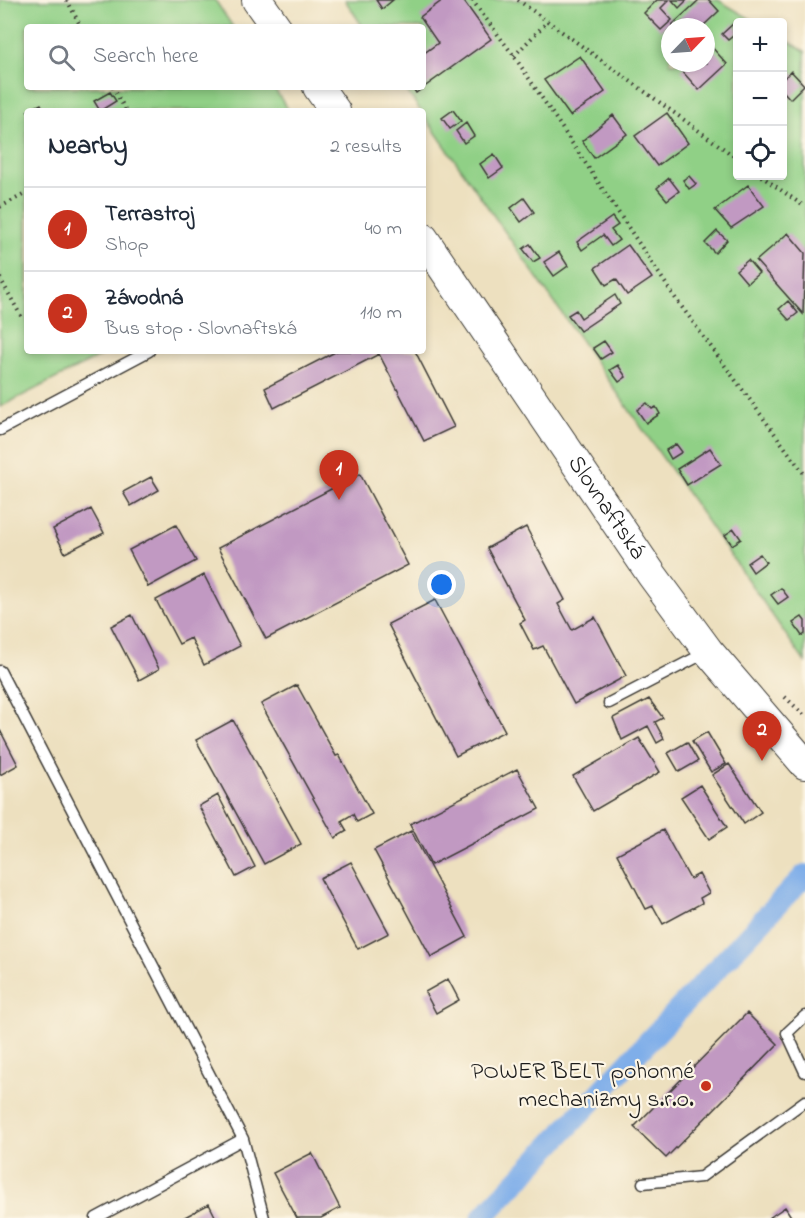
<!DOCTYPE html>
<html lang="en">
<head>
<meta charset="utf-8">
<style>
  :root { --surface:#fff; --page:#f6f6f7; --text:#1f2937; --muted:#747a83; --line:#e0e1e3; --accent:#c8321e }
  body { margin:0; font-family:"Indie Flower",sans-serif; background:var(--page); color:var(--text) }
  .controls { position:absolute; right:18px; top:18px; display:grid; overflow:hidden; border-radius:6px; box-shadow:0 3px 9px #0003 }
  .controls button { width:54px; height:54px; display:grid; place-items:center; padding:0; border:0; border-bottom:2px solid var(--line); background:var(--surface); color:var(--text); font:30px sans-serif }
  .compass { position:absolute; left:661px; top:18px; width:54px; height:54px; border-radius:50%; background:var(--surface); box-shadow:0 3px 9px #0003; rotate:65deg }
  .you { position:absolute; left:442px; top:585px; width:21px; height:21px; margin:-15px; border:4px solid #fff; border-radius:50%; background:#1a73e8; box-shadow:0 0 0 9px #1a73e833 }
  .badge { display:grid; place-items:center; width:39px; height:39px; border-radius:50%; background:var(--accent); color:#fff; font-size:20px; font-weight:700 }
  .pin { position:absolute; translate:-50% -50px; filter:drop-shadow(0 2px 3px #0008) }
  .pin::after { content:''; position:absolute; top:32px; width:21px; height:18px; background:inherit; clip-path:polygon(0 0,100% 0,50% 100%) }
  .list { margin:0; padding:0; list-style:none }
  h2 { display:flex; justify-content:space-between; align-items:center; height:78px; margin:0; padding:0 24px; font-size:26px }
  h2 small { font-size:20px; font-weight:400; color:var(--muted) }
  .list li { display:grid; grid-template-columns:39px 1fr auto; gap:18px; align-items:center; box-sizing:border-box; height:84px; padding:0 24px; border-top:2px solid var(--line) }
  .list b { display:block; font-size:22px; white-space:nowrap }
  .list p { margin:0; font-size:20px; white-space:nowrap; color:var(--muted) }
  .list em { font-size:20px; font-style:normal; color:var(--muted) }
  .icon { flex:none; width:33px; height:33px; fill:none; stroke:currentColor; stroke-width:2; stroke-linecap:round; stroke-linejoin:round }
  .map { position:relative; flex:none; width:805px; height:1218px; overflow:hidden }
  .search { position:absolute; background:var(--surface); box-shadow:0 3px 9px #0003; left:24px; top:24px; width:402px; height:66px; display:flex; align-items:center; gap:15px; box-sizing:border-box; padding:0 21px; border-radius:6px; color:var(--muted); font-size:22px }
  .panel { position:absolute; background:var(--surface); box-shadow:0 3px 9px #0003; left:24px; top:108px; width:402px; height:246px; border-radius:6px }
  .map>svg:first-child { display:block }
</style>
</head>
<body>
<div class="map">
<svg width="805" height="1218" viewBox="0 0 805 1218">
  <rect width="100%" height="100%" fill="#fcf5e5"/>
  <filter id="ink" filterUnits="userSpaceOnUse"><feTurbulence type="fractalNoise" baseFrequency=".0167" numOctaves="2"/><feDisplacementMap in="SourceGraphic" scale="12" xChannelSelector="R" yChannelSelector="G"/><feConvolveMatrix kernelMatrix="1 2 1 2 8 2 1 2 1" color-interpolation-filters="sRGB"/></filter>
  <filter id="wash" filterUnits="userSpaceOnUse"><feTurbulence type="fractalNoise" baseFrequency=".008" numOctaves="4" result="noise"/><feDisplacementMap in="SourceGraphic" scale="24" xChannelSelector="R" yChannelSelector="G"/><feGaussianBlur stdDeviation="1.35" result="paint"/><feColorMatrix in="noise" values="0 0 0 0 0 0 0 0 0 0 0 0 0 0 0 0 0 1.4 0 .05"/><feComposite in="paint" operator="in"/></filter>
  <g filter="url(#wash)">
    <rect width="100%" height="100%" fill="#ede0bf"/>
    <path fill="#90d086" stroke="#567651" stroke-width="1.5" fill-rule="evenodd" d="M0,0H215L233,27H27V87H273L289,111H27V351H110L0,407Z
      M345,0H718L756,22H738V176H782L783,38L805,51V662L404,87H423V27H363ZM670,27H706V63H670Z"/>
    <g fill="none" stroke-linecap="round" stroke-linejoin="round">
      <path stroke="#7faee9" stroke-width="22" d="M482,1218L805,875"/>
    </g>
    <g id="blocks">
      <path fill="#c199c2" d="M376,0H393L382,9Z
        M443,0H463L491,39L416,93L412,87H423V54L438,43L420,17Z
        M657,0H669L661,8L672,20L661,30L644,13Z
        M672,0H687L679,8Z
        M699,0H709L719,11L702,27H674L672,25Z
        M734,23L738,32L728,40L722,34Z
        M709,44L727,64L699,90L681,70L689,63H706V47Z
        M580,56L605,92L570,116L544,80Z
        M791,71L804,85L790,99L783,91V79Z
        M110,92L116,101L100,111L94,101Z
        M41,104L45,111H27Z
        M453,110L461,121L450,129L442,118Z
        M667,113L688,143L657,166L635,136Z
        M613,115L627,134L594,158L582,141Z
        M466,123L474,136L464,143L456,131Z
        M494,154L503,168L489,178L480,164Z
        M689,176L696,184L689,189L683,180Z
        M669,178L679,191L667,200L657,188Z
        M748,185L764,206L731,228L715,210Z
        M524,198L534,212L521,222L511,208Z
        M612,217L618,225L611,230L619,240L611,246L603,235L582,250L577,242Z
        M717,231L727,240L715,253L705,243Z
        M788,233L805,253L803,314L756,261Z
        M530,244L540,258L533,262L523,249Z
        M628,245L652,278L627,295L616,279L606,285L595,268Z
        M559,252L568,266L554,276L544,262Z
        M748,260L759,273L747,283L736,270Z
        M615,295L620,304L580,331L568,315L576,310L581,318Z
        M788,301L798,313L789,320L779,309Z
        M604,341L612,352L601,359L593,348Z
        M337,351H415L454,427L424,441L379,354L274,408L265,388Z
        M618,365L626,377L619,382L610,370Z
        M647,403L652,409L656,407L660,414L646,423L637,410Z
        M676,444L682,452L671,459L666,450Z
        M710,448L721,464L687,485L677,469Z
        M360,474L408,565L266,639L218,548Z
        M151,477L159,490L131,506L123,492Z
        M91,509L104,533L65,553L53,529Z
        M176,525L196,561L148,587L129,550Z
        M526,527L565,600L558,604L572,630L595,617L626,676L574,704L543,646L534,650L520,623L525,620L487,548Z
        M734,529L741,539L732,545L725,535Z
        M760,554L766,562L753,572L747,563Z
        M204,575L240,646L204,665L191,638L179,644L156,600Z
        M781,588L788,597L778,604L771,595Z
        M435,600L505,731L456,756L388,624Z
        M132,615L159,669L139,680L111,626Z
        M802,617L805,621V634L802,636L793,623Z
        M297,685L336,756L339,755L372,814L357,822L353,814L341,821L347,831L335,838L261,704Z
        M649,699L663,718L655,722L664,739L657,743L648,726L622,740L613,718Z
        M233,720L301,844L264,864L196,740Z
        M0,730L18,765L0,775Z
        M707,732L726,764L711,772L692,741Z
        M639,738L660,772L593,811L573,776Z
        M687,742L698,761L679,772L668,753Z
        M729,764L761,812L744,824L712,775Z
        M517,769L539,809L431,865L410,824Z
        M700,785L727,827L709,839L681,797Z
        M218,795L255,867L236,877L199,806Z
        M663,830L690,879L699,874L709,893L700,898L702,903L663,924L653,906L646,909L617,854Z
        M411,831L467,937L431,957L374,850Z
        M351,862L389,933L358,949L320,878Z
        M448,979L459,1000L436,1013L425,992Z
        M747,1013L778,1044L666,1158L634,1127Z
        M312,1153L340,1208L321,1218H297L273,1173Z
        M209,1204L216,1218H183Z
        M785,1207L792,1218H769Z"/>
    </g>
  </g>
  <g filter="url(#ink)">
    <use href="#blocks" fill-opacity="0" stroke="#3b3934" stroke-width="1.5"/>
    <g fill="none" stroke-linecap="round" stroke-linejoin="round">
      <g stroke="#3b3934" stroke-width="13">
        <path id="service" d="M0,430L149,351
          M0,671L243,1139L264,1218
          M609,703L705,653
          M805,1016L787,1033L805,1072
          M643,1183L701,1177L805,1101
          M96,1218L243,1139"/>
      </g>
      <g stroke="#3b3934" stroke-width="32">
        <g id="secondary">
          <path d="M257,0L276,27"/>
          <path d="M318,87L335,111"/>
          <path id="s1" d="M423,238L652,575L708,651L805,764"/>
        </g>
      </g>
      <path stroke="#3b3934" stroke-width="4" stroke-dasharray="1.5 4.5" stroke-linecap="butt" d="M67,0L81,27
        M472,0L514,56L676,299L805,475
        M518,0L738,159
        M514,56L547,22
        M113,87L126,111
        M761,176L805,207
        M0,207L27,193
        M0,278L22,318
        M785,697L805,716"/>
      <use href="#service" stroke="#fff" stroke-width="10"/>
      <use href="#secondary" stroke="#fff" stroke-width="30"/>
    </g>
  </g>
  <circle fill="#c8321e" stroke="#fcf5e5" stroke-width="2" cx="706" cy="1086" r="6"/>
  <g text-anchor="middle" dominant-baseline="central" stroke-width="4.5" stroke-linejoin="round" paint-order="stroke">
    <g font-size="24" fill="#1c1c1c" stroke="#fcf5e5">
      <text stroke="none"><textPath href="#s1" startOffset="326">Slovnaftská</textPath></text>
    </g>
    <g font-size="24" fill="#1c1c1c" stroke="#fcf5e5" text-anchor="end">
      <text x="694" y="1072">POWER BELT pohonné<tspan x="694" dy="28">mechanizmy s.r.o.</tspan></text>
    </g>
  </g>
</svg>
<div class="controls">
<button>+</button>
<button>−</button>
<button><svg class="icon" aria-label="locate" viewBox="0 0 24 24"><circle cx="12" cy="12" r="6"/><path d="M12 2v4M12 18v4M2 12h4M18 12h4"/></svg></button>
</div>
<svg class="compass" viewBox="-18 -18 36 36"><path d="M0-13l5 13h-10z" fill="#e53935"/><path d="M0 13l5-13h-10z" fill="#747a83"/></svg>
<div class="you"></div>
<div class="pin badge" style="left:339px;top:500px">1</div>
<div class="pin badge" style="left:762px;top:761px">2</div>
<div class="search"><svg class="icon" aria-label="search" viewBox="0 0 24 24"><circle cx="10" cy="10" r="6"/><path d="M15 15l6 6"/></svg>Search here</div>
<section class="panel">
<h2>Nearby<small>2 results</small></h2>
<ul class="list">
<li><span class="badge">1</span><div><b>Terrastroj</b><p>Shop</p></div><em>40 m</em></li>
<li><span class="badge">2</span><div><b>Závodná</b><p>Bus stop · Slovnaftská</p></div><em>110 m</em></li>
</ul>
</section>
</div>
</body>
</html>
